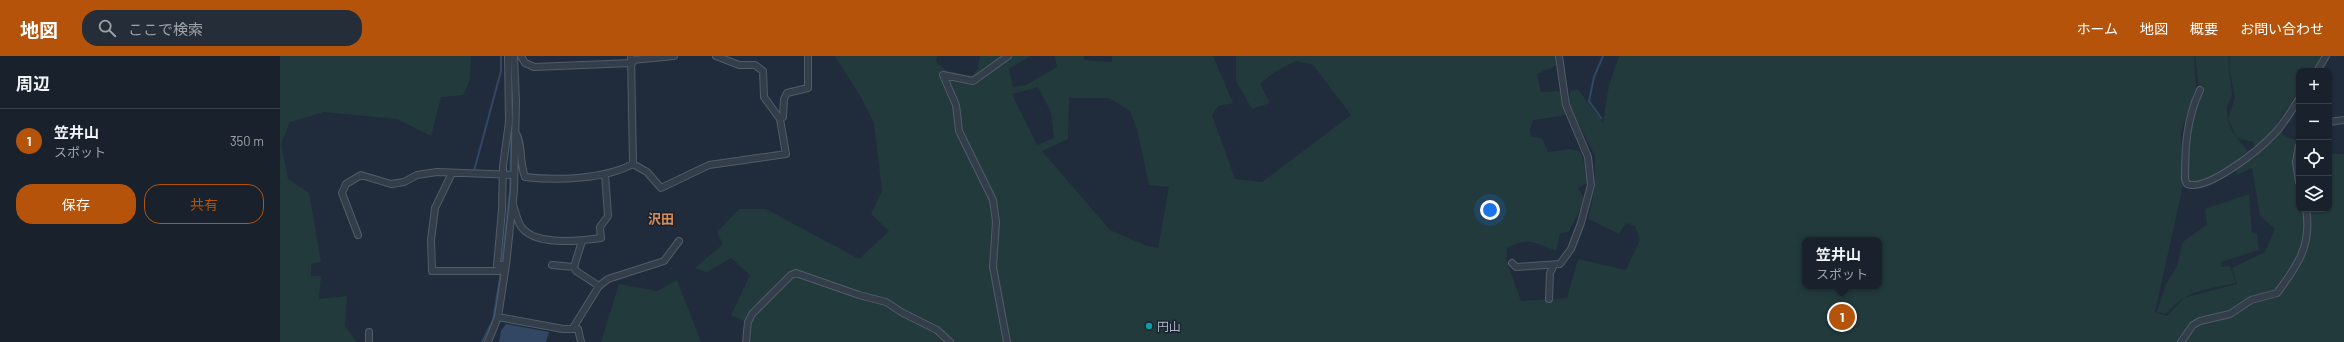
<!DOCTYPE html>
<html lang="ja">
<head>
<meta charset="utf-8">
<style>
  :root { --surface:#18212c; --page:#252e38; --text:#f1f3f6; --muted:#9fa3a9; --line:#363e48; --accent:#b45309 }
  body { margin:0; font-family:Barlow,"Noto Sans JP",sans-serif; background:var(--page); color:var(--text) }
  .controls { position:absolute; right:12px; top:12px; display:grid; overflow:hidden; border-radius:8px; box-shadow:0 1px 3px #0004 }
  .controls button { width:36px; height:36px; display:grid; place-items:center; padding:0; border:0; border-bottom:1px solid var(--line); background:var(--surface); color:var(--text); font:20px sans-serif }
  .you { position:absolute; left:1210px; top:154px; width:14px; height:14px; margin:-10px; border:3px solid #fff; border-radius:50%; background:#1a73e8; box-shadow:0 0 0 6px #1a73e833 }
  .badge { display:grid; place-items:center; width:26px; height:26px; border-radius:50%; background:var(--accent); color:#fff; font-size:13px; font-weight:700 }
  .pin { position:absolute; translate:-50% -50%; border:2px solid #fff; box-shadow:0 1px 4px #0006 }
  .popup { position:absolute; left:1522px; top:181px; width:80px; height:52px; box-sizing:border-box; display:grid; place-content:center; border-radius:8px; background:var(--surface); filter:drop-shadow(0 1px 3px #0005); font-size:13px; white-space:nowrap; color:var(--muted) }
  .popup b { font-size:15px; color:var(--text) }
  .popup::after { content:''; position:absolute; left:50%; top:100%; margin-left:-8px; border:8px solid transparent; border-top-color:var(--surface) }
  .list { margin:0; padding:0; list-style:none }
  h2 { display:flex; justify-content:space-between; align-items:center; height:52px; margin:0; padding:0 16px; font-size:17px }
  h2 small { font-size:13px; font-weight:400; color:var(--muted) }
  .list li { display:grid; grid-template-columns:26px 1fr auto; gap:12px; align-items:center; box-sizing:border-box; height:64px; padding:0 16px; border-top:1px solid var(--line) }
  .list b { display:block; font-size:15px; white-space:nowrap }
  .list p { margin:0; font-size:13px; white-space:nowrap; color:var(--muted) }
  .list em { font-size:13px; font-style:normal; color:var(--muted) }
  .actions { display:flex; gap:8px; padding:12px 16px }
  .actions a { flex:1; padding:9px 0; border:1px solid var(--accent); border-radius:16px; text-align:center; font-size:14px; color:var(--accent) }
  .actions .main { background:var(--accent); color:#fff }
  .icon { flex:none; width:22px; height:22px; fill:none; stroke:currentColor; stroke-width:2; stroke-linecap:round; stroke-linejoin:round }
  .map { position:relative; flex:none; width:2064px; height:286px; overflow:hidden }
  header { display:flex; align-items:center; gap:24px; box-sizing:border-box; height:56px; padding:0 20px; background:var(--accent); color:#fff }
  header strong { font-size:19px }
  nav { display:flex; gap:22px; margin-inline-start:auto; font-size:14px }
  .search { width:280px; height:36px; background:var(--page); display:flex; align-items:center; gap:10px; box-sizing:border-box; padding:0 14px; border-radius:16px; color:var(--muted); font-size:15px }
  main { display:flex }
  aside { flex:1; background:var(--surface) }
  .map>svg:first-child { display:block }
</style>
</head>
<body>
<header>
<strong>地図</strong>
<div class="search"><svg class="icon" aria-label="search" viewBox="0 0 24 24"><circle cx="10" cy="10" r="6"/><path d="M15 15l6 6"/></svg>ここで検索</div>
<nav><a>ホーム</a><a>地図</a><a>概要</a><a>お問い合わせ</a></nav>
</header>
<main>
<aside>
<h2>周辺<small></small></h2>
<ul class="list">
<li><span class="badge">1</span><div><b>笠井山</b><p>スポット</p></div><em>350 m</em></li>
</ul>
<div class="actions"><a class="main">保存</a><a>共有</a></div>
</aside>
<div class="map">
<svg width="2064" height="286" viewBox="0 0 2064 286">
  <rect width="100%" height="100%" fill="#202c3b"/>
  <path fill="#223a3c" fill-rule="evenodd" d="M0,0H191L190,24L183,39L161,41L151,80L117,63L44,56L10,66L1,88L8,123L29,137L41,206L31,208V220H41L39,243L67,240L65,270L77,286H0Z
    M555,0H657L656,6L667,15L692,20L698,12L700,0H750L729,13L733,31L746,29L777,11L775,0H804V4L832,6V0H933L953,47L938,50L932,59L955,123L982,126L1071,59L1033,9L1016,5L993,17L980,28L990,47L972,53L956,25V0H1275L1277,9L1257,18L1261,36L1280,35L1287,59L1253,64L1250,73L1251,81L1262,82L1268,96L1290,93L1299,95L1303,102L1307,127L1298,132L1305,144L1289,175L1280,178L1276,195C1254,186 1248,181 1227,192L1226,203L1241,245L1287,242L1298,203L1346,214L1360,184L1355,170L1346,167L1339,178L1308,163L1315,131V100L1288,46L1291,35L1298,33L1323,67L1329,29L1339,0H1914L1916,32L1901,76L1903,130L1875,256L1887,260L1904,242L1957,228L1952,212L1985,196L1995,173L1980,160L1972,112L1957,119L1955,114L1977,96L1973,86L1957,82L1948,63L1955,42L1949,12L1950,0H2041L2032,15H2019V35L1997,67L2004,80L2019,85V153H2049V98H2064V286H470L472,269L451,259L470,219L451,202L427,216L415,212L443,188L437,176L459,153H486L579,203L609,175L591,158L602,135L594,67L582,43ZM758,31L771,56L774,82L757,89L732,38ZM789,42H829L850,55L857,73L869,129L889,131L878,192L867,190L830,174L762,95L788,83ZM1525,184H1599V230H1525Z
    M1915,0H1949C1947,13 1951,24 1952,38C1952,43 1947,47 1947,52C1946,71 1956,82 1968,95L1934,122L1913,127L1908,124V78L1920,41Z
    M1969,138L1972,177L1977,178L1979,194L1941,206V211L1950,210L1956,227C1926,234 1906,233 1886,258L1877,256L1886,228L1897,210L1902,188L1905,184L1927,169L1925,153Z
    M397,224L421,286H321L339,228L377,235Z"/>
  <path fill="#324764" d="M226,268L269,276L266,286H219L221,275Z"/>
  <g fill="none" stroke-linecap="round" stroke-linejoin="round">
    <path stroke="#324764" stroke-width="2" d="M1321,62L1309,45L1314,21L1323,0
      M194,115L221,15V0
      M222,208L230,133L232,53
      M202,286L213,264L221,216"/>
    <g stroke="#515c69" stroke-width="8">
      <path id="minor" d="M241,0L245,7L254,11L352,7
        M351,0L353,108
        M352,4L394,0
        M2037,15L2046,0
        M1920,34C1906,64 1905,92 1905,123L1907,128C1927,136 1980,93 1994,78C2004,68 2011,55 2019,43
        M500,63L503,61L504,43L507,37L528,32V0
        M2049,66L2064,64
        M235,75C243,88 239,106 245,121C277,125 325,123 353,108L367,116L381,132L429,109L506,98L500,63L484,41L483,15L475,9H459L436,0
        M2019,90L2016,106L2019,126
        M172,117L155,152L151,184L152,215H225
        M233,148C235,155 237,163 240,169C253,191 300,185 321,182L320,171L328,160L325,118
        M78,179L62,137L66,128L81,119L111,128L124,126L137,119L157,116L234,119
        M302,185L294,211L296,215L319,230
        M1232,207L1236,211L1280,208L1291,193L1301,167L1311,129L1308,101L1286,49L1279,0
        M226,209L234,134L236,45L234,0
        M272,209L294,211
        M1269,243L1270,217L1274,209
        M218,261L283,273H298L301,286
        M293,272L319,230L328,223L384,205L399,185
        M89,286V276
        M208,286L218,261L226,209H217L222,154L223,110L229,66L228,0
        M466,286L468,266L472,258L511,219L516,217L579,239L606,246L623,257L657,274L670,286
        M727,286L713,211L716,166L713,144L679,75L676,49L663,19L693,25L728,0
        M1901,286L1913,269L1920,265L1950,258L1971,244L1997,237C2018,209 2032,189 2026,153"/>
    </g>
    <use href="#minor" stroke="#343e4b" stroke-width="6"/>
  </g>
  <circle fill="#0f9aa8" stroke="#192330" stroke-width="1.5" cx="869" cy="270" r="4"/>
  <g text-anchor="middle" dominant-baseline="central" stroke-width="3" stroke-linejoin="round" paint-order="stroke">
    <g font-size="12" fill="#aeb9c7" stroke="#192330" text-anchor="start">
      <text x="877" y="270">円山</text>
    </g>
    <g font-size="13" font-weight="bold" fill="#db8d56" stroke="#192330">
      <text x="381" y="163">沢田</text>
    </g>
  </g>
</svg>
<div class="controls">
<button>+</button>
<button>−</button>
<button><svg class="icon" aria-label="locate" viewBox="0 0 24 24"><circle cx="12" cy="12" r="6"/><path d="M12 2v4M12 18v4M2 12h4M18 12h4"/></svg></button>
<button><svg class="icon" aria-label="layers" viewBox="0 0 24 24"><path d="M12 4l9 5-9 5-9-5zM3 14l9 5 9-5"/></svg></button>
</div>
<div class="you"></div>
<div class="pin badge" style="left:1562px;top:261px">1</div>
<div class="popup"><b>笠井山</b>スポット</div>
</div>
</main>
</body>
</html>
